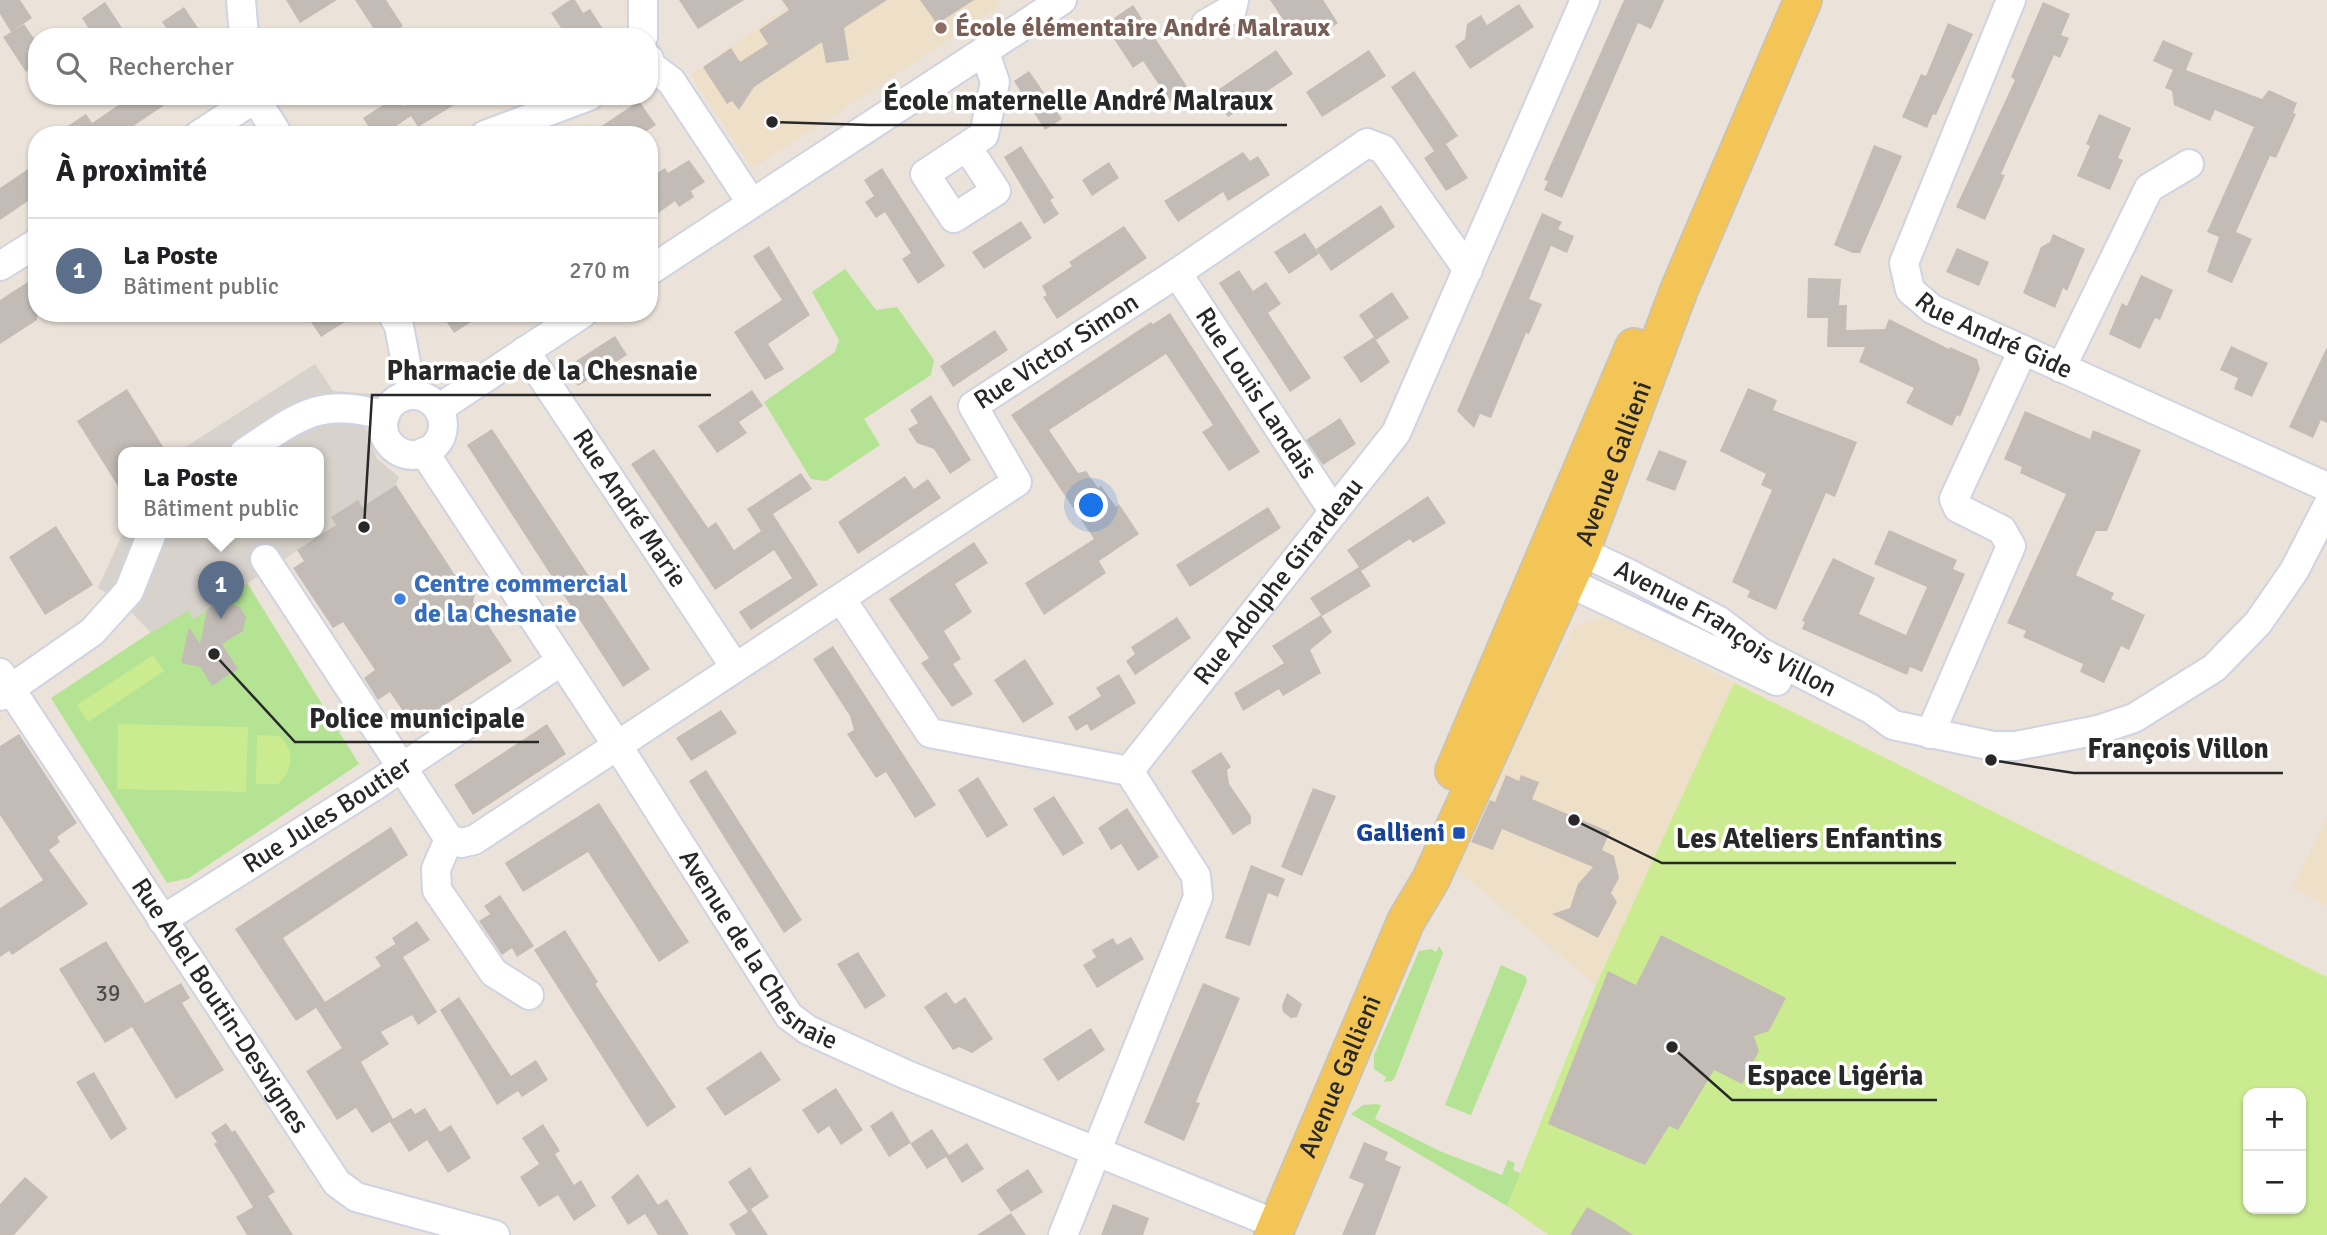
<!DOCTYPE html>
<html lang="fr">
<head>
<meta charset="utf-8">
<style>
  :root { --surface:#fff; --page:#f2f2f2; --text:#202124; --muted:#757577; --line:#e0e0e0; --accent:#3466fd }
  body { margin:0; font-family:Signika,sans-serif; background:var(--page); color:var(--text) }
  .controls { position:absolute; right:21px; bottom:21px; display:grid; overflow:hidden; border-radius:14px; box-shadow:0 2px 5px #0004 }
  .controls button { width:63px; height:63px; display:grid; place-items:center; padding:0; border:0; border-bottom:2px solid var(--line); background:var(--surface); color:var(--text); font:35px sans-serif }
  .you { position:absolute; left:1092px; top:506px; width:24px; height:24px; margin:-18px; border:5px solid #fff; border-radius:50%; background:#1a73e8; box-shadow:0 0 0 10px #1a73e833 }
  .badge { display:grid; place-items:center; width:46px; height:46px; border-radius:50%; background:var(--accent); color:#fff; font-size:23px; font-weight:700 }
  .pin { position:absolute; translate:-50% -58px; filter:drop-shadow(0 2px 4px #0008) }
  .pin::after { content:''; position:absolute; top:37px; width:24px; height:21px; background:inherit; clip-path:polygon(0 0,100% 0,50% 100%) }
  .popup { position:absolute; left:118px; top:447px; width:206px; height:91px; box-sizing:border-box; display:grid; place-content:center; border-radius:14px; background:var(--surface); filter:drop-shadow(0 2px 5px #0005); font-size:23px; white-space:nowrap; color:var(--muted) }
  .popup b { font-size:26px; color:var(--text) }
  .popup::after { content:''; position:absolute; left:50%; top:100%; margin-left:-14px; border:14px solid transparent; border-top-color:var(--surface) }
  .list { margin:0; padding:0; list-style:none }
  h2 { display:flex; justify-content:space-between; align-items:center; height:91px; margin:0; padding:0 28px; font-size:30px }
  h2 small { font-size:23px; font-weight:400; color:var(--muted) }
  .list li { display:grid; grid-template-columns:46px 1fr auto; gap:21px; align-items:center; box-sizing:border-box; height:105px; padding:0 28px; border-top:2px solid var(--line) }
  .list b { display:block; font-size:26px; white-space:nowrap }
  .list p { margin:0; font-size:23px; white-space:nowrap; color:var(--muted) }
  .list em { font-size:23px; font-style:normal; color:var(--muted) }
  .icon { flex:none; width:38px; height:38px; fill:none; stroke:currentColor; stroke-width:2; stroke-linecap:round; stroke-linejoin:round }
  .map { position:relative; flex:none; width:2327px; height:1235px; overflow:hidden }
  .search { position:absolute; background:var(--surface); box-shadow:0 2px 5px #0004; left:28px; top:28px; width:630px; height:77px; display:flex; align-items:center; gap:18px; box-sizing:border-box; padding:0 24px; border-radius:28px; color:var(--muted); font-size:26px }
  .panel { position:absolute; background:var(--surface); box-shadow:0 2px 5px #0004; left:28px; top:126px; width:630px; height:196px; border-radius:28px }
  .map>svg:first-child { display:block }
</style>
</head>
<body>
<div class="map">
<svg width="2327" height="1235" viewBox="0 0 2327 1235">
  <rect width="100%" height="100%" fill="#ebe2d9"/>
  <path fill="#eedfc8" d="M780,0H996L1000,6L752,169L691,75L785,9Z
    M1610,617L1734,683L1596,985L1456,869L1495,771L1576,625Z
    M2327,817V906L2292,888Z"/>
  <path fill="#b4e394" d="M845,269L876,310L897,307L934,360L931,375L864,419L880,445L826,481L811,479L764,402L835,352L839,340L812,292Z
    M241,573L359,764L189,878L167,883L51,698Z
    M1439,946L1443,953L1395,1077L1392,1081L1384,1082L1386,1077L1374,1069V1055L1419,951L1431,949L1436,952Z
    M1501,965L1525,976L1527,981L1471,1115L1445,1105Z
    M1376,1104L1381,1105L1375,1119L1442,1152L1502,1175L1508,1160L1515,1163L1513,1170L1527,1176L1519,1196L1507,1206L1351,1114L1363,1105Z"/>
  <path fill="#caeb8f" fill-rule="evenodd" d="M153,655L164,671L88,722L77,705Z
    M1734,683L2327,977V1235H1549L1507,1206L1596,985ZM2248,1093H2301V1209H2248Z
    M118,724L248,727L246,792L117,789Z
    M257,735L279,736C295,750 294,770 278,784H256Z"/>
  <path fill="#d7d2cc" d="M315,364L333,391L370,394L365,427L377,459L399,477L396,485L194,619L188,611L151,633L121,601L98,588L123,533H319V453H176Z"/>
  <path fill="#c3bcb6" d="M0,0H20L32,18L11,32L0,14Z
    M286,0H337L300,23Z
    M355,0H386L403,26L387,37H379Z
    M570,0H575L583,13L590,9L603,29L590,37H567L551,13Z
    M679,0H744L698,29Z
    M782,0H887L844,28L849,60L826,63L822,42L754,87L739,110L732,101L727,104L703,67L731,48L740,62L768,44L759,30L789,10Z
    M920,0H974L937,24Z
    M1270,0H1323L1338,23L1317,37L1311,27L1294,36Z
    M1624,0H1664L1651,29L1638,23L1562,198L1544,190L1548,181L1544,180Z
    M105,2L128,37H94L82,18Z
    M2043,2L2070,14L2061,35L2069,38L2060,58L2054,55L2001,174L2005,175L1985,220L1956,207L2015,80L2011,77Z
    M1519,4L1534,27L1470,69L1455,46L1465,39L1467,24L1481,15L1487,25Z
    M1133,5L1196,100L1178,113L1143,61L1133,68L1110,33L1120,27L1114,18Z
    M184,7L204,37H172L162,22Z
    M1948,23L1973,34L1936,115L1933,114L1927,128L1902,117L1921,74L1926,76Z
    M24,24L37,43V64L26,72L3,37Z
    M2163,40L2193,53L2186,70L2262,99L2269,90L2297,103L2293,113L2296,114L2276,158L2270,156L2236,232L2252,239L2232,283L2207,272L2219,237L2207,232L2254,127L2215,110L2210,121L2174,105L2172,91L2165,88L2173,70L2153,61Z
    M1276,50L1293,74L1228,117L1212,94Z
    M1369,50L1386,76L1322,117L1306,92Z
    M1029,71L1062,119L1045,130L1014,81Z
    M1414,71L1458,136L1446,144L1468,178L1446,191L1424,158L1440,147L1434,151L1391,87Z
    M132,96H178L120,135H54L86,114L92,123Z
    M397,96L404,106L419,96H469L418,127L411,116L383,135H374L363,118Z
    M639,101L656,125L641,135H588Z
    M2099,114L2131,128L2118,158L2123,160L2110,190L2077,176L2090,146L2086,144Z
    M1874,145L1902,156L1860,253H1853L1834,245Z
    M1021,146L1054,198L1050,200L1059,214L1044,224L1004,157Z
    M1243,152L1250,161L1258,156L1270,175L1228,201L1223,192L1178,222L1164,201Z
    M689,160L705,182L691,191L694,197L679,207L675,201L649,220V178L665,168L668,173Z
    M1109,162L1119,178L1092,196L1082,180Z
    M37,163V195L0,220V188Z
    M882,168L945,266L918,284L902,259L911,253L885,212L876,218L865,202L874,196L864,180Z
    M1381,205L1395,227L1331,271L1316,249Z
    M1542,213L1562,222L1558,229L1574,236L1567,253L1551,246L1529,299L1542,304L1529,334L1526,333L1491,418L1480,414L1474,428L1457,411Z
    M1021,221L1032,238L984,269L972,252Z
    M1124,226L1147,258L1057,319L1043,297L1047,295L1042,286L1072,266L1069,262Z
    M1305,233L1319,254L1289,274L1274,252Z
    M2053,234L2085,249L2067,291L2063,288L2055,308L2023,293L2041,247L2050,242Z
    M769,246L810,315L768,344L784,369L765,380L734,332L782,300L753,256Z
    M1957,248L1989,262L1979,286L1946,272Z
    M1239,270L1253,291L1266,282L1281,304L1268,313L1311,378L1290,392L1219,283Z
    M2141,275L2173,290L2160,320L2155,318L2140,349L2109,334L2122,303L2127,306Z
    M37,276V320L0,344V300Z
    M1808,278L1841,279L1839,305H1847L1846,330L1885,329L1889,319L1949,349L1950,347L1977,359L1980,369L1960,417L1957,415L1952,426L1906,403L1914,388L1859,362L1865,347H1827L1828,318H1807Z
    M1392,292L1409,318L1376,340L1359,315Z
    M305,313H359L321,337Z
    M441,313H485L454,333Z
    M1170,313L1260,452L1229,471L1202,432L1213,425L1166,354L1049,430L1078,473L1086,471L1098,488L1101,486L1116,507L1119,504L1139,534L1099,561L1106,573L1044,615L1025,583L1094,539L1011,415L1151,322L1153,324Z
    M995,330L1008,350L953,387L940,366Z
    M615,336L627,355L578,386L565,368Z
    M1374,337L1390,362L1361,383L1343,357Z
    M2231,346L2268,363L2252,397L2234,389L2238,378L2220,370Z
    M2327,347V423L2321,420L2313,438L2289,427Z
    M1748,388L1777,400L1773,410L1857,442L1835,497L1826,493L1776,610L1747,597L1750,591L1732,582L1772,490L1761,485L1766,474L1720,451Z
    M127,389L167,453H123V494L77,421Z
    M752,390L763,406L739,422L747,433L717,453L698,426Z
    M931,395L971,460L950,474L934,449L917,443L908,429L918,423L910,410Z
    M2025,411L2090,439L2093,430L2141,450L2107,531H2096L2076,575L2114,593L2111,599L2145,615L2129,650L2121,646L2104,683L2080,672L2083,664L2023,637L2026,631L2007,623L2066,494L2020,473L2022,467L2004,459Z
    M1340,418L1356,444L1323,465L1306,440Z
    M492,429L650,669L623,687L467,445Z
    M654,449L708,528L716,522L734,550L761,531L747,509L801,473L812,489L773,514L818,585L751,630L739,612L792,578L774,550L715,590L631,464Z
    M1659,450L1687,461L1675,491L1646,480Z
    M905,476L914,489L928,479L941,498L858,554L838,522Z
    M396,485L455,575L472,581L476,591L473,602L512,661L413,726L390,692L378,700L364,678L375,670L343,622L333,628L293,568L304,561L297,550L336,525L331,517L358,500L362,507Z
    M1428,496L1446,523L1413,543L1410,539L1361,571L1371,586L1322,616L1310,598L1359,567L1347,550Z
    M1268,507L1281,528L1190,587L1176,565Z
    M56,526L93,585L45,615L9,557Z
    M1889,530L1957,560L1953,569L1965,574L1922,672L1910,667L1907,675L1802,629L1805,622L1802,621L1833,558L1875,578L1859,614L1906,635L1927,587L1874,564Z
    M974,542L988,563L955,584L972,612L944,631L961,659L953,664L973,694L952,707L921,663L929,658L889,599Z
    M217,602L240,607L246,617L243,631L222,644L238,669L212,686L200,667L181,663L189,627L200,644L207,610Z
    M1321,615L1332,632L1310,650L1321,673L1283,696L1279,689L1243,711L1234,693L1284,663L1272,646Z
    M1177,617L1191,638L1135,675L1126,661L1135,654L1131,647Z
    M833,646L936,805L915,818L886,772L876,778L847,734L854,730L850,716L813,659Z
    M1025,659L1054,704L1023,723L994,680Z
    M1119,674L1136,703L1091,731L1087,724L1076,731L1068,717L1101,696L1096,688Z
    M721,710L737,733L691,761L676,738Z
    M547,724L566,754L473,815L454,785Z
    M19,734L77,823L57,837L60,842L49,850L88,904L12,955L9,951L0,957V908L43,880L0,815V746Z
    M1221,752L1231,767L1227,770L1229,784L1251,816V823L1233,835L1191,771Z
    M706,770L802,920L784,933L689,781Z
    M1506,775L1519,781L1521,775L1539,782L1532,799L1610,832L1602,850L1614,856L1619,878L1611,893L1617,902L1598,938L1552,914L1570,908L1578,884L1593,867L1502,829L1493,850L1471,842L1490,800L1495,802Z
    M978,777L1008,825L987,838L958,790Z
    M1313,788L1336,796L1302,876L1281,867Z
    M1054,796L1084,843L1063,856L1033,809Z
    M599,803L689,942L659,962L588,852L523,892L505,863Z
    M1127,808L1159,857L1138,871L1121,844L1111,850L1098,828Z
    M391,827L408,855L283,938L325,1002L381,966L375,957L395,944L400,952L392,938L417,921L430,940L403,957L437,1012L418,1025L412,1015L381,1032L389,1044L361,1062L393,1119L411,1108L415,1114L425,1108L440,1132L409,1152L390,1122L372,1133L356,1108L337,1120L306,1071L342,1048L316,1008L296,1021L235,929Z
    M1251,865L1285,879L1278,897L1268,893L1250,946L1225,938Z
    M500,895L534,946L517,957L512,948L502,955L479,921L490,914L484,906Z
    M565,930L598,982L595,984L676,1107L647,1127L534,950Z
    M1661,935L1786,998L1769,1031L1754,1036L1759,1051L1742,1084L1714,1070L1678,1130L1669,1126L1645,1165L1548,1124L1608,971L1636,985Z
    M1131,937L1144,959L1097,988L1083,965L1096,957L1092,950L1113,938L1117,945Z
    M106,941L145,1003L181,983L190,998L182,1003L224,1070L176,1099L132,1027L105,1043L59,969Z
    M858,952L886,996L865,1009L837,964Z
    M1203,983L1240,998L1196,1102L1200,1103L1184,1141L1144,1123Z
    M946,992L955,1004L965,997L993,1039L972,1053L959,1047L953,1050L924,1007Z
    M1287,993L1302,1004L1297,1017L1291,1018L1283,1012L1282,1006Z
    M459,997L511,1076L536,1060L548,1080L522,1097L518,1091L497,1105L440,1010Z
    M1091,1028L1105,1050L1058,1081L1043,1059Z
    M761,1051L781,1080L725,1116L706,1088Z
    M94,1072L127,1129L111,1140L76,1082Z
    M836,1088L863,1130L841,1145L829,1126L818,1134L802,1110Z
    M892,1111L911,1143L932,1129L949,1155L967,1143L984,1169L962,1183L946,1157L927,1169L910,1143L889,1157L870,1126Z
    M226,1123L232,1132L235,1130L275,1192L268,1196L293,1235H247L236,1217L253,1207L214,1144L217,1142L211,1133Z
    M543,1124L560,1151L555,1154L574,1185L581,1180L596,1206L574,1221L558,1195L539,1207L520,1177L539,1164L522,1138Z
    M451,1125L471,1158L448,1173L427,1140Z
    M1364,1142L1388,1152L1385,1160L1401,1167L1375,1235H1342L1364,1184L1349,1178Z
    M750,1167L769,1197L751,1209L768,1235H736L729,1224L748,1212L728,1182Z
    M1028,1169L1043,1192L1011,1212L996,1190Z
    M638,1174L658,1205L667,1199L689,1235H658L645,1214L628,1225L611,1197Z
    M25,1177L48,1197L14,1235H0V1204Z
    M1113,1204L1149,1218L1143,1235H1101Z
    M1587,1207L1615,1223L1633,1235H1570Z
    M1011,1213L1026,1235H977Z"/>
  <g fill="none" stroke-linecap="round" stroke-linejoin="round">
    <g stroke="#cfd3e2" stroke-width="32">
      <g id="minor">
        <path d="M241,0L244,37"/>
        <path id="s1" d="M2011,0L1904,263L1910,290L1932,309L2327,487"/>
        <path d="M1206,24L1232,9L1234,0"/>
        <path d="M643,37V0"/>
        <path d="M649,59L651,66L671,81L751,202"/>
        <path d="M254,96L278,135"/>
        <path d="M199,135L254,99"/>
        <path d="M485,135L589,96"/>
        <path d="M967,147L996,191L954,218L925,174L984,135L995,82L985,53"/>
        <path d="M0,266L37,243"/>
        <path d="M649,271L1062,0"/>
        <path id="s2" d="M1177,273L1334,512"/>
        <path d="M392,313L399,326L412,395"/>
        <path id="s3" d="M525,351L735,667"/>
        <path d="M2061,368L2149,188L2189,164"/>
        <circle cx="413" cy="425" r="30"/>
        <path d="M438,409L583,313"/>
        <path id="s4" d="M424,452L628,762L789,1016L808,1030L907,1075L1278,1225"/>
        <path d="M244,453C296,418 320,395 385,416"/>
        <path id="s5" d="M1563,543L1627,573L1719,621L1760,652L1871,709L1893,725L1993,746H2016L2098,730L2134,718L2214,668L2258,623L2294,571L2327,507"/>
        <path id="s6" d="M265,559L449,839L461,843L474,840L1017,482L973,406L1177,273L1367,143L1383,149L1468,270"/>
        <path d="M1551,574L1777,681"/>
        <path d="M842,600L930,733L1129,771"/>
        <path id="s7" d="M0,673L337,1183L356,1197L495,1235"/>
        <path d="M0,696L92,632L129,591L152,533"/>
        <path d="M1930,734L2011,546L2002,530L1958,508L1954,499L2023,350"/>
        <path d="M449,839L436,869L437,890L494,973L529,995"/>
        <path id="s8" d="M162,920L371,788L560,662"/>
        <path id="s9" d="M1063,1235L1198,897L1196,876L1129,771L1396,433L1585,0"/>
      </g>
    </g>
    <g stroke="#c3c3c3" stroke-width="40">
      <g id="major">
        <path d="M1454,771L1634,347"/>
        <path id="s10" d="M1273,1235L1406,921L1431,879L1581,551L1679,290L1803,0"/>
      </g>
    </g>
    <use href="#minor" stroke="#fff" stroke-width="28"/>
    <use href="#major" stroke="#f3c556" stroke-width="37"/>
  </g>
  <circle fill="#8d6e63" stroke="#fff" stroke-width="2.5" cx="941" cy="28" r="7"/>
  <circle fill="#3f7fe0" stroke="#fff" stroke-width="2.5" cx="400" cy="599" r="7"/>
  <rect fill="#1a4fb4" stroke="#fff" stroke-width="2.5" x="1452" y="826" width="14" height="14" rx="3.5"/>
  <g text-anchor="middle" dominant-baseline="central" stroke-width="7" stroke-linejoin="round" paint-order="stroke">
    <g font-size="23" fill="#4f4d4c">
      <text x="108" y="993">39</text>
    </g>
    <g font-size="26" font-weight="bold" fill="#785e54" stroke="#fff" text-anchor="start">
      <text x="955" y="28">École élémentaire André Malraux</text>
    </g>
    <g font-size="26" fill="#282828" stroke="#fff">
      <text stroke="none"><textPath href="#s1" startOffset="408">Rue André Gide</textPath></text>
      <text stroke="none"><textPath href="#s6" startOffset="1199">Rue Victor Simon</textPath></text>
      <text stroke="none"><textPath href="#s2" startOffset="144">Rue Louis Landais</textPath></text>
      <text stroke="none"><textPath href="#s10" startOffset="844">Avenue Gallieni</textPath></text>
      <text stroke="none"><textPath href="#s3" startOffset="189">Rue André Marie</textPath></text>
      <text stroke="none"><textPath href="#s9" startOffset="751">Rue Adolphe Girardeau</textPath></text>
      <text stroke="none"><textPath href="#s5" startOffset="184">Avenue François Villon</textPath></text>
      <text stroke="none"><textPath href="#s8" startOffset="196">Rue Jules Boutier</textPath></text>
      <text stroke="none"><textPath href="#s4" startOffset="602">Avenue de la Chesnaie</textPath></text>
      <text stroke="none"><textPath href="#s7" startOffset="399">Rue Abel Boutin-Desvignes</textPath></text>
      <text stroke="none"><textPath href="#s10" startOffset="172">Avenue Gallieni</textPath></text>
    </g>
    <g font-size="26" font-weight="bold" fill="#366cbe" stroke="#fff" text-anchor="start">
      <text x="414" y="584">Centre commercial<tspan x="414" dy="30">de la Chesnaie</tspan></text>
    </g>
    <g font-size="26" font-weight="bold" fill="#164399" stroke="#fff" text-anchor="end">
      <text x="1445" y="833">Gallieni</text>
    </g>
  </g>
  <path fill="none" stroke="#282828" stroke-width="2.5" d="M772 122L869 125H1287M364 527L372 395H711M214 654L295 742H539M1991 760L2074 773H2283M1574 820L1662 863H1956M1672 1047L1732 1100H1937"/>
  <g fill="#282828" stroke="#fff" stroke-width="2.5">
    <circle cx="772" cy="122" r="7"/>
    <circle cx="364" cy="527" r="7"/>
    <circle cx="214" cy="654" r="7"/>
    <circle cx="1991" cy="760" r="7"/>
    <circle cx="1574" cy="820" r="7"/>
    <circle cx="1672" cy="1047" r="7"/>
  </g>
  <g font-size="28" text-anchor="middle" font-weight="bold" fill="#282828" stroke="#fff" stroke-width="7" stroke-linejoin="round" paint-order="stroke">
    <text x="1078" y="110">École maternelle André Malraux</text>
    <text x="542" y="380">Pharmacie de la Chesnaie</text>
    <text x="417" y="728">Police municipale</text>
    <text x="2178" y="758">François Villon</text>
    <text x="1809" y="848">Les Ateliers Enfantins</text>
    <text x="1835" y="1085">Espace Ligéria</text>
  </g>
</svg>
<div class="controls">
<button>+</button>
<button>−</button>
</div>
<div class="you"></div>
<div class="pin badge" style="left:221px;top:619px;background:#5c6f8a">1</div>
<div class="popup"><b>La Poste</b>Bâtiment public</div>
<div class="search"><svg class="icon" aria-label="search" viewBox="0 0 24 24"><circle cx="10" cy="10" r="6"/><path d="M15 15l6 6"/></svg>Rechercher</div>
<section class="panel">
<h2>À proximité<small></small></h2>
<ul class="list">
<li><span class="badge" style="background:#5c6f8a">1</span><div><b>La Poste</b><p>Bâtiment public</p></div><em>270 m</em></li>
</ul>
</section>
</div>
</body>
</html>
